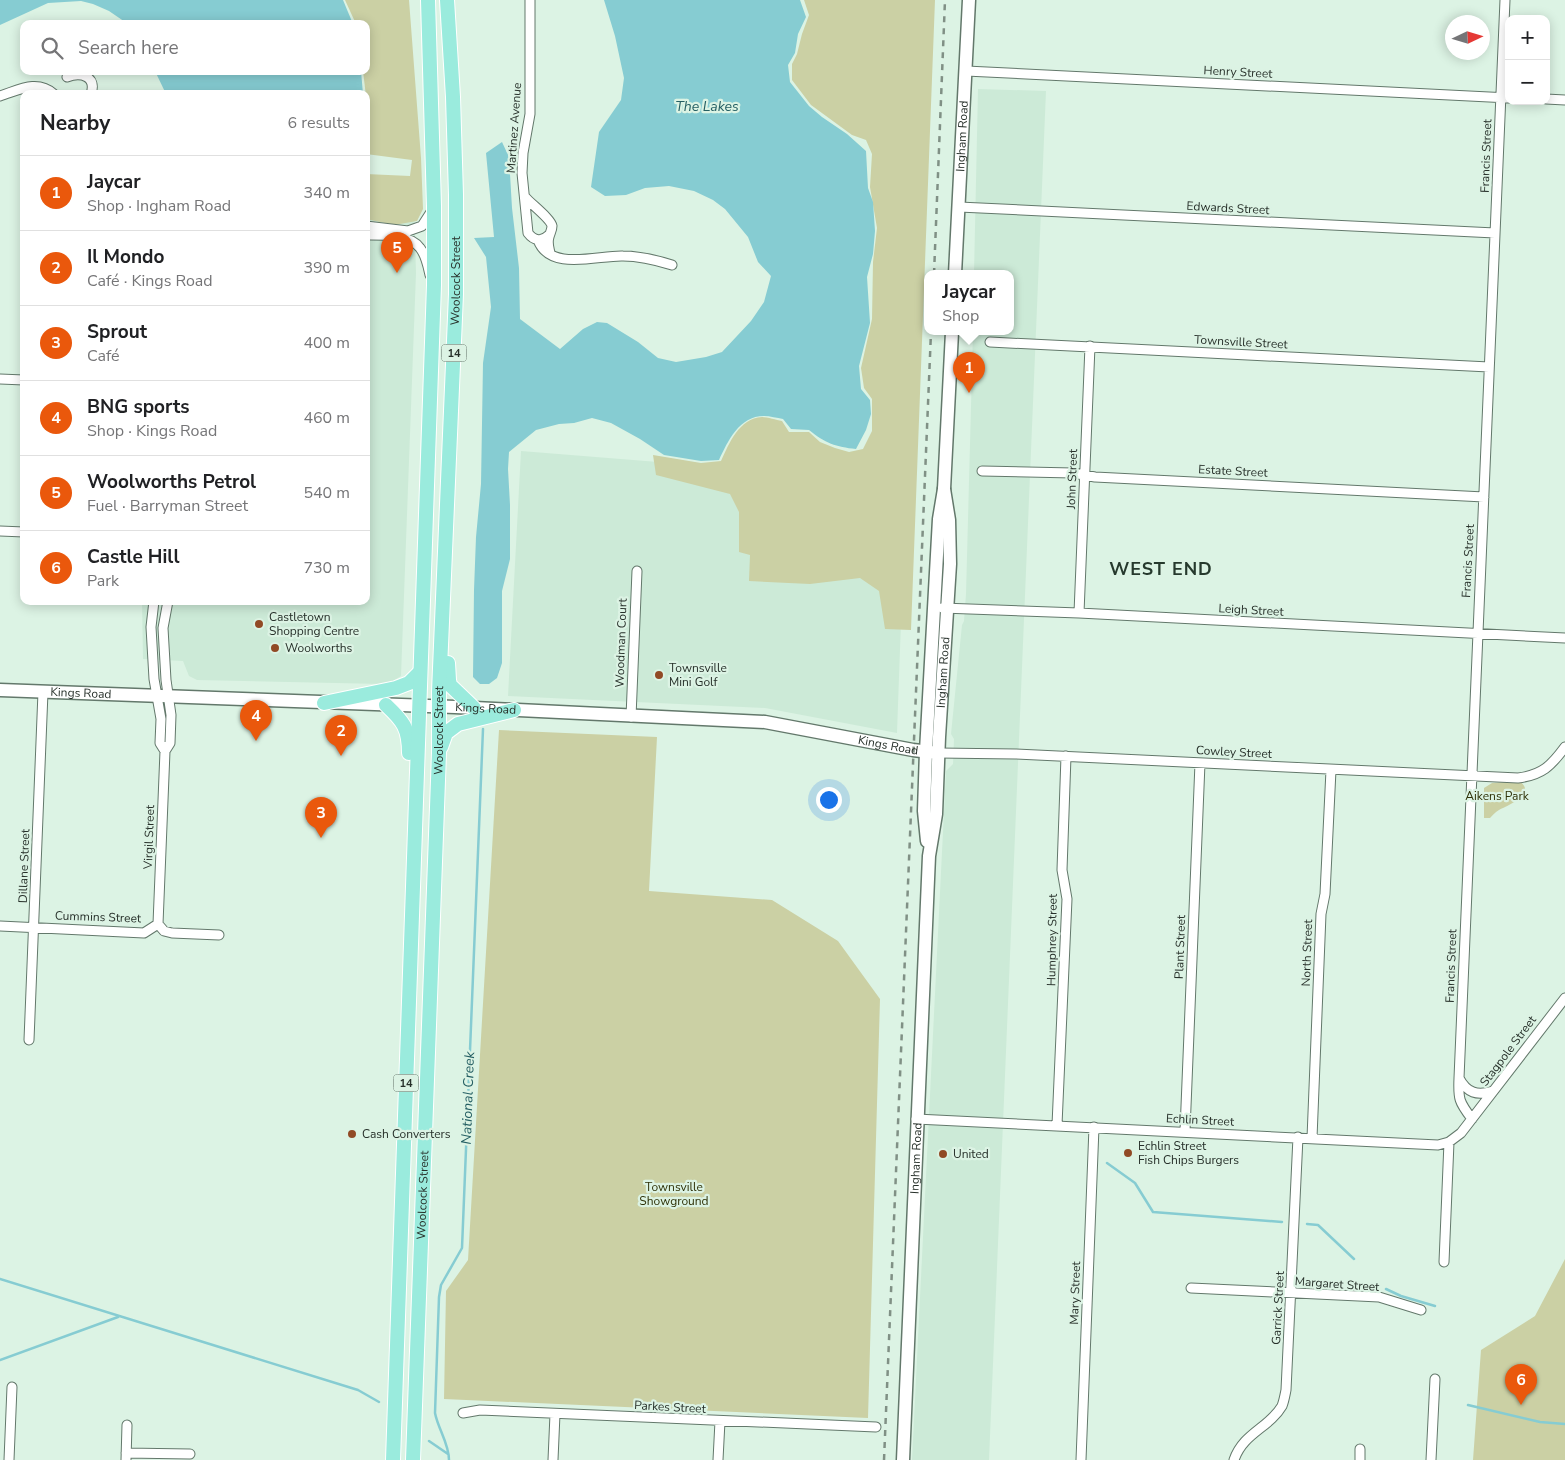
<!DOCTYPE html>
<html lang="en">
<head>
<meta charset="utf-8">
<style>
  :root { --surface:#fff; --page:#f2f2f2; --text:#202124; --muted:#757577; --line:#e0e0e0; --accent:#ea580c }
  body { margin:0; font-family:"Nunito Sans",sans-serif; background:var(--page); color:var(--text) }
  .controls { position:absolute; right:15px; top:15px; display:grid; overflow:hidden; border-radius:10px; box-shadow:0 2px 12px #0003 }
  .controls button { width:45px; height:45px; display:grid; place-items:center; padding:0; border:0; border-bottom:1px solid var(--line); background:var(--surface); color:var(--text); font:25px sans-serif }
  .compass { position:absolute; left:1445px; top:15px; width:45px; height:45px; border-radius:50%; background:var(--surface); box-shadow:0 2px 12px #0003; rotate:86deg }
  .you { position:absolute; left:828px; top:799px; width:18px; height:18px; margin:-12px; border:4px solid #fff; border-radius:50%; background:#1a73e8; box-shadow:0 0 0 8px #1a73e833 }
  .badge { display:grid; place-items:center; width:32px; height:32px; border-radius:50%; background:var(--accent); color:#fff; font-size:16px; font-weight:700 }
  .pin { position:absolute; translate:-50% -41px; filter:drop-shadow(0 1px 2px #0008) }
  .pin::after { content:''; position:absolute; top:26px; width:18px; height:15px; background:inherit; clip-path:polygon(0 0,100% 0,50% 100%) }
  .popup { position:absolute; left:924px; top:270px; width:90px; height:65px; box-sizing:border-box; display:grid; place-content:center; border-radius:10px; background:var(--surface); filter:drop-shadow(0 1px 4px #0005); font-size:16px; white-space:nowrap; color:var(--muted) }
  .popup b { font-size:19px; color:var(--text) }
  .popup::after { content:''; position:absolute; left:50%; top:100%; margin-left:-10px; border:10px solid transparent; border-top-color:var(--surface) }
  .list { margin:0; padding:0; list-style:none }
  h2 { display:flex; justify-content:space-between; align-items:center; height:65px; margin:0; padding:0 20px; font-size:21px }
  h2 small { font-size:16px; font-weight:400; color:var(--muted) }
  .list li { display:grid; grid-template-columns:32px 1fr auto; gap:15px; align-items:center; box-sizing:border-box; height:75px; padding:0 20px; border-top:1px solid var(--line) }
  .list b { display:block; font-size:19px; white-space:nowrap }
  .list p { margin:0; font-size:16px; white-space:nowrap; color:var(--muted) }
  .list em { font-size:16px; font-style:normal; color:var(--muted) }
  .icon { flex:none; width:28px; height:28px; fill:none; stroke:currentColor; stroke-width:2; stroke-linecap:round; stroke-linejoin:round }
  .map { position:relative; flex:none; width:1565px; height:1460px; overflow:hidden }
  .search { position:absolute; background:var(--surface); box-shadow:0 2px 12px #0003; left:20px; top:20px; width:350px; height:55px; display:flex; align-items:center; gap:12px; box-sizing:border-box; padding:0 18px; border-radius:10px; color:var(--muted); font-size:19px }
  .panel { position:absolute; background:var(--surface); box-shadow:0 2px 12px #0003; left:20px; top:90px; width:350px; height:515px; border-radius:10px }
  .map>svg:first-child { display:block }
</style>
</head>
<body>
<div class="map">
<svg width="1565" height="1460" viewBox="0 0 1565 1460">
  <rect width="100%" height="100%" fill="#dcf3e4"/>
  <path fill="#ccead7" d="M978,89L1046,91L989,1460H912L946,771L953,764L954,739L951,734L962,625L964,621L966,594L973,332H1010V274H974Z
    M366,199L414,202L416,273L401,676L390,683L382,684L197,680L189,676L183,661L143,659L142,601H366Z
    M521,451L906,482L897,733L765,708L508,696Z"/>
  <path fill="#cbd0a4" d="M345,0H409L421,158L423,209L417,221L394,225L366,219V174L410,176L412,160L366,154V123L368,113L363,71H366V24H356Z
    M804,0H935L911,630L885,629L879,591L860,578L810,584L749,581L750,555L739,552V512L730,494L656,475L653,455L701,463L721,461C729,444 739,418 762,417C768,417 776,420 782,421L789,432H809L820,442L835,448L849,452L863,449L872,431V399L864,388L861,368L872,319L873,262L877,228L870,187L872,154L866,140L852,135L811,105L792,80V64L797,54L802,34L809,15Z
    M499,730L657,737L649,891L772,900L838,941L880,999L868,1418L444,1399L446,1291L468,1260Z
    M1519,781C1538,793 1507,806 1499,810C1495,812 1493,815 1490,818H1484V788L1492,783Z
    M1565,1259V1460H1473L1481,1350L1535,1316Z"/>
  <path fill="#86ccd2" d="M0,0H343L353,24H128L109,11L93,4L81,1L48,3L0,25Z
    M604,0H800L806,17L798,34L795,53L788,65L790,82L809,106L822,117L847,134L866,151L868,188L873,202L875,231L873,254L867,277L870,323L859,366L861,389L870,400L871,414L866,430L856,449C836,447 825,443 809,430L791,429L783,419C777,418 770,416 764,416C739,416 728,441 719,460L701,461L664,455L640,439L611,423L592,418L574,423L559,424L536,430L509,452L508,469L510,505V559L502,591V663L497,678L489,684H480L473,677L474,590L476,537L481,484L483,363L491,307L486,257L474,238L494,237L486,153L502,142L509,157L512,208L519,268L520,319L560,349L583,329L597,322L607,323L638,342L658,358L676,362L706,357L722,352L751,321L764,302L771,276L758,262L748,237L725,209L713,200L694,191L669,186L645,188L626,195L605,196L591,187L599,132L621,100L624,78L615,36Z
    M155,71H361L363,94H166Z"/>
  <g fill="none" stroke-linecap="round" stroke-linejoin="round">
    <path stroke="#86ccd2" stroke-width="2.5" d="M1107,1163L1135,1183L1153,1212L1282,1222
      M1307,1224L1318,1225L1354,1259
      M0,1279L358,1390L379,1402
      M1386,1289L1401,1296L1435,1306
      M0,1360L118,1317
      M1468,1405L1540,1422L1565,1424
      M429,1441L448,1454
      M449,1460C449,1443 438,1429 435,1413L439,1297L441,1285L462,1248L483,729"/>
    <g stroke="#63786b" stroke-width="11">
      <path id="street" d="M530,0V114L523,153L522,173L528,233C534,241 542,242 549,235
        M966,71L1509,98
        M67,77C81,72 97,76 91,94
        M0,96C19,90 37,79 54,94
        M1546,99L1565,100
        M525,197C531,204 551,219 552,226C552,230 550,233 549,237C547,243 549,248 550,253
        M959,207L1495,233
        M366,226L408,231L422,226L433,209
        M366,235C382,235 410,234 420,248C426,255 428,266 430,275
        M538,240C550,272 598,255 623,256C640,256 656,260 672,265
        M990,342L1489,367
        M0,379L24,380
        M982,471L1073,473L1095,477L1484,497
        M0,531L24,532
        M154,601L151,627L154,679L161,719L160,743L165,751
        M942,608L1079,613L1565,638
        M1079,613L1090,346
        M631,717L637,571
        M938,753L1016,754L1518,778C1542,775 1551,766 1565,747
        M158,924L165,751L170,743L171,715L166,680L163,628L168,601
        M158,924L164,931L172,933L219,935
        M0,926L144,933L158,924
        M29,1040L43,692
        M1459,1078C1467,1093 1477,1096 1493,1091
        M916,1119L1438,1145L1449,1142L1461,1133L1565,998
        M1472,1119C1459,1102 1458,1099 1459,1078L1505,0
        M1057,1125L1067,899L1062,870L1066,756
        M1185,1131L1200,763
        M1312,1138L1321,914L1325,894L1331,770
        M1444,1262L1449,1142
        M1191,1288L1379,1297L1421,1310
        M463,1413L480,1410L876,1427
        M126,1453L190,1454
        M9,1460L12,1387
        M126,1460L127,1425
        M553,1460L555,1414
        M718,1460L720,1421
        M1081,1460L1094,1127
        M1234,1460C1243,1433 1269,1428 1282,1406C1284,1401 1285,1395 1286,1390L1298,1137
        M1360,1460V1449
        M1431,1460L1435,1379"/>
    </g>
    <g stroke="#63786b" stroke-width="15">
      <g id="secondary">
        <path id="s1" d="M955,274L969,0"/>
        <path id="s2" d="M0,690L455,707L765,722L913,750L938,753"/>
        <path d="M927,841L924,811L926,751L939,519L944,489L952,332"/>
        <path id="s3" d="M903,1460L929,856L936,814L939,737L950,564L949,520L944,489"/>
      </g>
    </g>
    <g stroke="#fff" stroke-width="16">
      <g id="primary">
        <path d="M448,663L449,680L450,685L474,708"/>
        <path d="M324,703L396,688L409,683L420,672"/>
        <path d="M386,705C403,721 409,728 409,753"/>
        <path d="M441,747L446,733L458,724L514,710"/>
        <path d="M393,1460L434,285V206L428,0"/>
        <path id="s4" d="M413,1460L439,753V692L456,294V195L453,97L447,0"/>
      </g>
    </g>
    <use href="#street" stroke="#fff" stroke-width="9"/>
    <use href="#secondary" stroke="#fff" stroke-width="12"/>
    <use href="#primary" stroke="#9aebdd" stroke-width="14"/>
    <path stroke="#809085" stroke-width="2.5" stroke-dasharray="6 6" stroke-linecap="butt" d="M934,274L945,0
      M884,1460L931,332"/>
  </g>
  <g fill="#914a25" stroke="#dcf3e4" stroke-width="2">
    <circle cx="259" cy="624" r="5"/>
    <circle cx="275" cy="648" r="5"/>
    <circle cx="659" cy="675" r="5"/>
    <circle cx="352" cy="1134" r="5"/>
    <circle cx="1128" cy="1153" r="5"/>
    <circle cx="943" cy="1154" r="5"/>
  </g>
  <g text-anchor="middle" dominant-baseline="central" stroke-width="4.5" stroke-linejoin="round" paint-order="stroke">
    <g fill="#dcf3e4" stroke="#5d6a62" stroke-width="1">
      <rect x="441.5" y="344.5" width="25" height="17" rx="4"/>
      <rect x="393.5" y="1074.5" width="25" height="17" rx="4"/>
    </g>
    <g font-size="11" font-weight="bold" fill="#27302a">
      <text x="454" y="353">14</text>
      <text x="406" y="1083">14</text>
    </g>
    <g font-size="12" fill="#27302a" stroke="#dcf3e4">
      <text transform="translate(1238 72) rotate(3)">Henry Street</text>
      <text transform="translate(514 128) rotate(-86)">Martinez Avenue</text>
      <text stroke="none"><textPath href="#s1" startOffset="138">Ingham Road</textPath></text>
      <text transform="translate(1486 156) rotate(-88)">Francis Street</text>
      <text transform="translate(1228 208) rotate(3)">Edwards Street</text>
      <text stroke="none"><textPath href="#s4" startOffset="1180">Woolcock Street</textPath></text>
      <text transform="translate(1241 342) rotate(3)">Townsville Street</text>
      <text transform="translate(1233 471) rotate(3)">Estate Street</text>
      <text transform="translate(1072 479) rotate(-88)">John Street</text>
      <text transform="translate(1468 561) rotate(-87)">Francis Street</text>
      <text transform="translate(1251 610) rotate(3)">Leigh Street</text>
      <text transform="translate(621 643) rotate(-88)">Woodman Court</text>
      <text stroke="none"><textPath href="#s3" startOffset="789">Ingham Road</textPath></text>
      <text stroke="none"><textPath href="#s2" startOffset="81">Kings Road</textPath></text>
      <text stroke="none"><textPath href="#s2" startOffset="486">Kings Road</textPath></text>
      <text stroke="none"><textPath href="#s4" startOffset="730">Woolcock Street</textPath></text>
      <text stroke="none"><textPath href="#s2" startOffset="891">Kings Road</textPath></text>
      <text transform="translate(1234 752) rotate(3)">Cowley Street</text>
      <text transform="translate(149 837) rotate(-88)">Virgil Street</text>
      <text transform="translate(24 866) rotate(-88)">Dillane Street</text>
      <text transform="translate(98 917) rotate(2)">Cummins Street</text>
      <text transform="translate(1052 940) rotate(-89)">Humphrey Street</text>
      <text transform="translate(1180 947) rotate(-88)">Plant Street</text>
      <text transform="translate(1307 953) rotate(-88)">North Street</text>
      <text transform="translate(1451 966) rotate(-88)">Francis Street</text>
      <text transform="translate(1508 1051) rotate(-53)">Stagpole Street</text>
      <text transform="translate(1200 1120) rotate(3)">Echlin Street</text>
      <text stroke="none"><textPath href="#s3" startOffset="302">Ingham Road</textPath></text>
      <text stroke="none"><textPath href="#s4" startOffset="265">Woolcock Street</textPath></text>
      <text transform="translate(1337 1284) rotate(4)">Margaret Street</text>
      <text transform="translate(1075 1293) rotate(-88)">Mary Street</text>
      <text transform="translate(1278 1308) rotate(-87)">Garrick Street</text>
      <text transform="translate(670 1407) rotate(3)">Parkes Street</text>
    </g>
    <g font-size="12" fill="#27302a" stroke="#dcf3e4" text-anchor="start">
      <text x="269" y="617">Castletown<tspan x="269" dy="14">Shopping Centre</tspan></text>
      <text x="285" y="648">Woolworths</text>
      <text x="669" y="668">Townsville<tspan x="669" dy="14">Mini Golf</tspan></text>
      <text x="362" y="1134">Cash Converters</text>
      <text x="1138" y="1146">Echlin Street<tspan x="1138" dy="14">Fish Chips Burgers</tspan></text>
      <text x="953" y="1154">United</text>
    </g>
    <g font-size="12" fill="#2f3208" stroke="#dcf3e4">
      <text x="1497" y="796">Aikens Park</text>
      <text x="674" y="1187">Townsville<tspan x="674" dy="14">Showground</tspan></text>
    </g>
    <g font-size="14" font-style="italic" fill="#255f63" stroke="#dcf3e4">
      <text x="707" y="106">The Lakes</text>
      <text transform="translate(468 1098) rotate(-88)">National Creek</text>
    </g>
    <g font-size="18" font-weight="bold" letter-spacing="1" fill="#26392d" stroke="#dcf3e4">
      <text x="1161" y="569">WEST END</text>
    </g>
  </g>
</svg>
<div class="controls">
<button>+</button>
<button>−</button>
</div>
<svg class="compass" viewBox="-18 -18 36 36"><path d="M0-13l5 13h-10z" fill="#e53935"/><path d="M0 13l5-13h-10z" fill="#757577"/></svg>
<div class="you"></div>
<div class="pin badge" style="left:969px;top:393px">1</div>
<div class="popup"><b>Jaycar</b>Shop</div>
<div class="pin badge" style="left:341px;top:756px">2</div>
<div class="pin badge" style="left:321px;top:838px">3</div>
<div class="pin badge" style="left:256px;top:741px">4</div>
<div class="pin badge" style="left:397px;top:273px">5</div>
<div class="pin badge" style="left:1521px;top:1405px">6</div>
<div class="search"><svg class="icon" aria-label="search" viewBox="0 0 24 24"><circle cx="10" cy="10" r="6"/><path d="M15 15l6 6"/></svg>Search here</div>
<section class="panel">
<h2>Nearby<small>6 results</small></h2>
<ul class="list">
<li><span class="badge">1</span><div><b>Jaycar</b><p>Shop · Ingham Road</p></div><em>340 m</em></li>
<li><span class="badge">2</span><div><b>Il Mondo</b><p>Café · Kings Road</p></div><em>390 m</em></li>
<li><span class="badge">3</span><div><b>Sprout</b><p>Café</p></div><em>400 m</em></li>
<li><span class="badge">4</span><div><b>BNG sports</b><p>Shop · Kings Road</p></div><em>460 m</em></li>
<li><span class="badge">5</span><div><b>Woolworths Petrol</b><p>Fuel · Barryman Street</p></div><em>540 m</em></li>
<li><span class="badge">6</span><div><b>Castle Hill</b><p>Park</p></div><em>730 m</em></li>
</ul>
</section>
</div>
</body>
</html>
